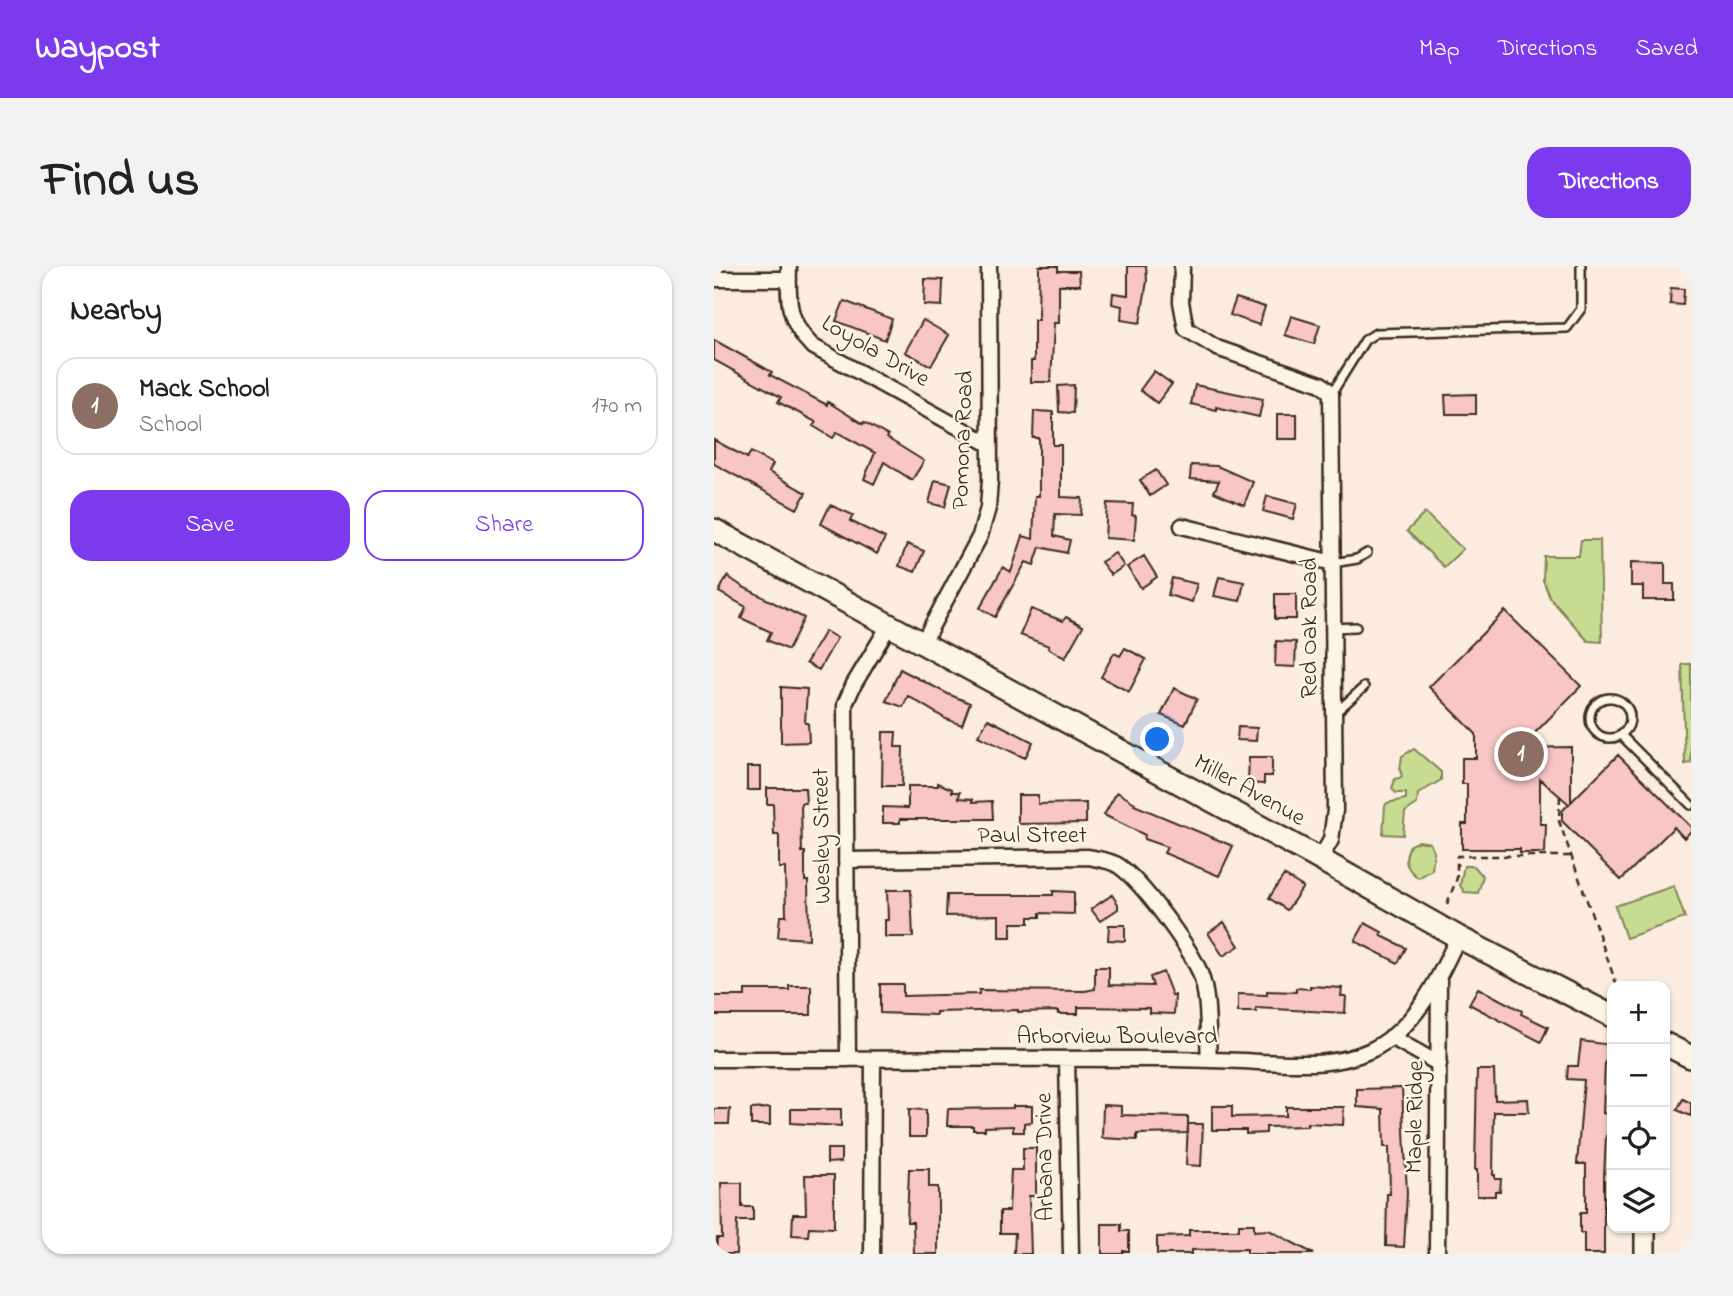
<!DOCTYPE html>
<html lang="en">
<head>
<meta charset="utf-8">
<style>
  :root { --surface:#fff; --page:#f2f2f2; --text:#222; --muted:#767676; --line:#e0e0e0; --accent:#7c3aed }
  body { margin:0; font-family:"Indie Flower",sans-serif; background:var(--page); color:var(--text) }
  .controls { position:absolute; right:21px; bottom:21px; display:grid; overflow:hidden; border-radius:14px; box-shadow:0 2px 5px #0004 }
  .controls button { width:63px; height:63px; display:grid; place-items:center; padding:0; border:0; border-bottom:2px solid var(--line); background:var(--surface); color:var(--text); font:35px sans-serif }
  .you { position:absolute; left:444px; top:474px; width:24px; height:24px; margin:-18px; border:5px solid #fff; border-radius:50%; background:#1a73e8; box-shadow:0 0 0 10px #1a73e833 }
  .badge { display:grid; place-items:center; width:46px; height:46px; border-radius:50%; background:var(--accent); color:#fff; font-size:23px; font-weight:700 }
  .pin { position:absolute; translate:-50% -50%; border:4px solid #fff; box-shadow:0 2px 7px #0006 }
  .list { margin:0; padding:0; list-style:none }
  h2 { display:flex; justify-content:space-between; align-items:center; height:91px; margin:0; padding:0 28px; font-size:30px }
  h2 small { font-size:23px; font-weight:400; color:var(--muted) }
  .list li { display:grid; grid-template-columns:46px 1fr auto; gap:21px; align-items:center; box-sizing:border-box; height:98px; margin:0 14px 14px; padding:0 14px; border:2px solid var(--line); border-radius:21px }
  .list b { display:block; font-size:26px; white-space:nowrap }
  .list p { margin:0; font-size:23px; white-space:nowrap; color:var(--muted) }
  .list em { font-size:23px; font-style:normal; color:var(--muted) }
  .actions { display:flex; gap:14px; padding:21px 28px }
  .actions a { flex:1; padding:16px 0; border:2px solid var(--accent); border-radius:21px; text-align:center; font-size:24px; color:var(--accent) }
  .actions .main { background:var(--accent); color:#fff }
  .icon { flex:none; width:38px; height:38px; fill:none; stroke:currentColor; stroke-width:2; stroke-linecap:round; stroke-linejoin:round }
  .map { position:relative; flex:none; width:977px; height:988px; overflow:hidden; border-radius:21px }
  header { display:flex; align-items:center; gap:42px; box-sizing:border-box; height:98px; padding:0 35px; background:var(--accent); color:#fff }
  header strong { font-size:33px }
  nav { display:flex; gap:38px; margin-inline-start:auto; font-size:24px }
  .intro { display:flex; align-items:center; justify-content:space-between; box-sizing:border-box; height:168px; padding:0 42px }
  h1 { margin:0; font-size:49px }
  .button { padding:18px 32px; border-radius:21px; background:var(--accent); color:#fff; font-size:24px; font-weight:700 }
  main { display:flex; gap:42px; padding:0 42px }
  aside { flex:1; background:var(--surface); border-radius:21px; box-shadow:0 2px 5px #0004 }
  .map>svg:first-child { display:block }
</style>
</head>
<body>
<header>
<strong>Waypost</strong>
<nav><a>Map</a><a>Directions</a><a>Saved</a></nav>
</header>
<div class="intro"><h1>Find us</h1><a class="button">Directions</a></div>
<main>
<aside>
<h2>Nearby<small></small></h2>
<ul class="list">
<li><span class="badge" style="background:#8d6e63">1</span><div><b>Mack School</b><p>School</p></div><em>170 m</em></li>
</ul>
<div class="actions"><a class="main">Save</a><a>Share</a></div>
</aside>
<div class="map">
<svg width="977" height="988" viewBox="0 0 977 988">
  <rect width="100%" height="100%" fill="#fbecdf"/>
  <filter id="ink" filterUnits="userSpaceOnUse"><feTurbulence type="fractalNoise" baseFrequency=".0143" numOctaves="2"/><feDisplacementMap in="SourceGraphic" scale="14" xChannelSelector="R" yChannelSelector="G"/><feConvolveMatrix kernelMatrix="1 2 1 2 8 2 1 2 1" color-interpolation-filters="sRGB"/></filter>
  <g filter="url(#ink)">
    <path fill="#c7dc91" stroke="#818358" stroke-width="2" d="M711,247L749,283L730,301L693,265Z
      M867,274H886L888,376L874,375L836,332L829,314L830,290H865Z
      M968,398H977V497L971,498Z
      M700,483L727,506V514L704,528L703,538L691,546L689,569L669,568L671,540L673,537L692,533V527H682L678,523L681,513L688,511L686,503L688,490Z
      M705,575L716,577L720,586L718,604L704,612C691,601 689,595 696,579Z
      M750,600H760L769,610L764,627L750,626L746,619Z
      M960,620L971,652L912,672L901,640Z"/>
    <path fill="#f8c7c5" stroke="#3b2a1e" stroke-width="2" d="M325,0H344V5H365L366,19H345V57H340L337,116H317V95H320V54H324Z
      M414,0H432L433,15L426,57L407,54L408,40L398,38L399,27L414,29Z
      M211,13L229,14L228,40L210,39Z
      M957,22L970,23L969,39L956,38Z
      M522,32L551,41L545,59L516,49Z
      M130,35L178,53L171,74L122,55Z
      M577,50L606,59L600,78L571,69Z
      M209,54L235,69L217,100L191,86Z
      M0,74L58,106L56,109L113,139L114,136L149,158L150,156L174,170L173,172L210,195L198,214L170,196L160,218L150,213L161,187L123,166L119,172L99,160L102,156L64,136L67,131L0,94Z
      M440,105L458,118L443,137L426,124Z
      M360,119L359,147L345,146L344,120Z
      M481,119L549,133L545,151L502,141V144L477,138Z
      M762,128V148H732L731,129Z
      M320,145L339,146V179H347V231L368,232L367,249L341,248L340,270L356,274L353,287L326,281L320,299L312,296L281,351L266,342L289,301L297,306L309,270L319,273L321,230H325V172H319Z
      M563,148H583V173H563Z
      M0,174L33,192L37,186L59,198L55,206L92,227L83,243L0,198Z
      M477,199L503,200L539,216L530,239L500,226L505,215L476,213Z
      M442,204L452,219L436,230L426,214Z
      M221,214L237,218L231,241L215,237Z
      M553,230L583,238L579,253L549,245Z
      M393,237L419,238L418,249L422,250L420,274L391,272Z
      M116,239L139,249L136,255L171,272L163,288L107,258Z
      M193,278L210,285L201,306L185,300Z
      M401,287L410,300L397,309L387,296Z
      M430,290L443,311L427,322L413,301Z
      M917,296L951,297V318H960V334H929V320H917Z
      M13,310L29,321L90,352L74,384L53,374L57,366L27,352L32,341L5,326Z
      M505,311L530,316L526,335L500,330Z
      M458,312L483,318L478,336L454,329Z
      M561,328H582V353H561Z
      M317,343L349,355L352,351L369,360L351,392L334,382L335,380L306,369Z
      M791,345L867,420L806,482L857,481V536L904,489L977,561V565L970,572L960,561L907,614L848,555V545L855,538L826,513V558H832L831,587H806V583H748V558H753V518H748V492H762V468L715,421Z
      M111,365L123,372L105,404L92,397Z
      M562,375L582,376L581,401L561,400Z
      M411,382L432,393L415,426L387,411L400,387L406,390Z
      M186,403L234,428L256,437L248,459L232,453L194,430L189,441L172,435Z
      M67,421L93,423L91,457H94L95,476L67,477Z
      M460,422L483,433L471,459L447,449Z
      M274,453L319,476L311,492L264,470Z
      M524,461L543,462L542,475L523,474Z
      M169,466H182L181,481H189L188,520H168Z
      M535,491H558V510H550V518L534,517Z
      M33,501H46V524H33Z
      M224,517L238,523V526H246L245,532L259,533V536L278,535L279,553H186V557H169V541L194,542V520H224Z
      M53,522H91L92,537H87L88,586H91V615H94L95,673L64,671L66,650H72L71,602H65V569H60L59,538H53Z
      M403,526L421,537L420,539L519,580L505,610L450,587L453,581L430,573L431,569L390,549Z
      M304,529H324V538L372,537V557L304,558Z
      M570,609L589,621L573,644L555,632Z
      M173,624H197L199,671H171V654H174Z
      M339,625L360,626V648L326,647V651H315V657H297V671H285V649L232,650L233,629H339Z
      M398,629L404,638V643L386,655L377,643Z
      M510,656L525,680L509,690L494,667Z
      M651,657L668,666L666,669L692,682L684,697L641,675Z
      M395,659H411V675L394,674Z
      M381,701H395V719L439,720L436,711L449,706L458,729H461L460,748L436,747V742L364,741V748H344V745L304,746V744L222,746V749L166,747V718H189V730L265,728V724L371,725L381,723Z
      M75,720H97V749H0V730H31V724H75Z
      M596,720L628,722L627,730H632L631,747L542,742V746H524V728L553,729V725L582,726V722L596,723Z
      M764,722L808,745L807,748L834,761L827,776L755,738Z
      M867,775L897,779L895,796H891L889,847L897,848L895,870H892L890,912V988H870V967H866V947H872V898H863L870,814L853,813L854,800H864Z
      M763,804H780L781,834L814,833L815,846H780L779,909H781V913H787L786,925H781V930H763V904H761Z
      M688,822L693,928L690,981L672,980L673,928H676L675,881H670L669,843L643,841V823Z
      M969,833L977,837V850L963,844Z
      M389,839L407,840V849L474,851V867L423,868V874L388,872Z
      M299,840H318V856L310,857V866H299V860L271,861V864H259V860H233L234,843L299,842Z
      M498,840H518V851L572,850V841H630L629,859L593,857V860L552,861V867L532,868V864H498Z
      M56,842V859H37V843Z
      M0,843H16L15,858H0Z
      M77,843H127V860L77,857Z
      M195,843L212,844V871H195Z
      M474,858H489L487,900L472,899Z
      M309,882H322V930H315L317,988H300L301,967H286V945H295L297,904H309Z
      M113,883H127V896L113,897Z
      M195,903H215V921H224V988H200L199,956H193Z
      M91,909H120V962L95,961L94,970L78,969L79,948H92Z
      M7,917H28V941H39V955H23L22,988H2L3,972H8Z
      M388,958H407V965H415V985H409V988H388Z
      M525,958H540V965L555,964L600,988H533V983L477,984V988H443V971L475,970V964H525Z"/>
    <g fill="none" stroke-linecap="round" stroke-linejoin="round">
      <g stroke="#3b2a1e" stroke-width="12">
        <path id="service" d="M618,127L651,74L662,67L853,62L867,43V0
          M619,297L643,293L653,287
          M619,362L642,361
          M876 452a20 20 0 1 1 40 0a20 20 0 1 1-40 0Z
          M620,448L650,421
          M907,469L977,539"/>
      </g>
      <g stroke="#3b2a1e" stroke-width="19">
        <path id="minor" d="M75,0C74,34 73,55 98,80L275,178
          M468,0L467,36L472,63L503,82L607,118L617,127L621,544L617,574L606,593
          M0,13H75
          M468,260L619,297
          M209,376L266,270L274,242L276,214L275,0
          M132,594L374,591C383,593 397,594 405,600C428,616 476,681 486,707C496,733 493,766 495,794
          M677,771L725,798
          M0,793C154,793 307,792 461,793C489,794 517,794 545,796C583,797 620,801 655,785C700,765 725,713 744,671
          M134,793L131,438L140,418L176,358
          M353,793L357,988
          M158,988L159,794
          M723,988L725,714"/>
      </g>
      <g stroke="#3b2a1e" stroke-width="24">
        <path id="tertiary" d="M931,962V988"/>
      </g>
      <g stroke="#3b2a1e" stroke-width="26">
        <path id="secondary" d="M0,264L600,590L744,671L898,750
          M951,778L977,791"/>
      </g>
      <path stroke="#3b2a1e" stroke-width="2.5" stroke-dasharray="7 5" stroke-linecap="butt" d="M846,530L845,555L903,720
        M733,638L743,612V590H857"/>
      <use href="#service" stroke="#fcf5e5" stroke-width="7"/>
      <use href="#minor" stroke="#fcf5e5" stroke-width="14"/>
      <use href="#tertiary" stroke="#fcf5e5" stroke-width="19"/>
      <use href="#secondary" stroke="#fcf5e5" stroke-width="21"/>
    </g>
  </g>
  <g text-anchor="middle" dominant-baseline="central" stroke-width="5" stroke-linejoin="round" paint-order="stroke">
    <g font-size="24" fill="#3b2a1e" stroke="#fcf5e5">
      <text transform="translate(161 86) rotate(30)">Loyola Drive</text>
      <text transform="translate(250 174) rotate(-88)">Pomona Road</text>
      <text transform="translate(596 362) rotate(-90)">Red Oak Road</text>
      <text transform="translate(535 525) rotate(29)">Miller Avenue</text>
      <text transform="translate(109 570) rotate(-91)">Wesley Street</text>
      <text x="318" y="570">Paul Street</text>
      <text x="403" y="771">Arborview Boulevard</text>
      <text transform="translate(702 851) rotate(-89)">Maple Ridge</text>
      <text transform="translate(332 891) rotate(-91)">Arbana Drive</text>
    </g>
  </g>
</svg>
<div class="controls">
<button>+</button>
<button>−</button>
<button><svg class="icon" aria-label="locate" viewBox="0 0 24 24"><circle cx="12" cy="12" r="6"/><path d="M12 2v4M12 18v4M2 12h4M18 12h4"/></svg></button>
<button><svg class="icon" aria-label="layers" viewBox="0 0 24 24"><path d="M12 4l9 5-9 5-9-5zM3 14l9 5 9-5"/></svg></button>
</div>
<div class="you"></div>
<div class="pin badge" style="left:807px;top:488px;background:#8d6e63">1</div>
</div>
</main>
</body>
</html>
